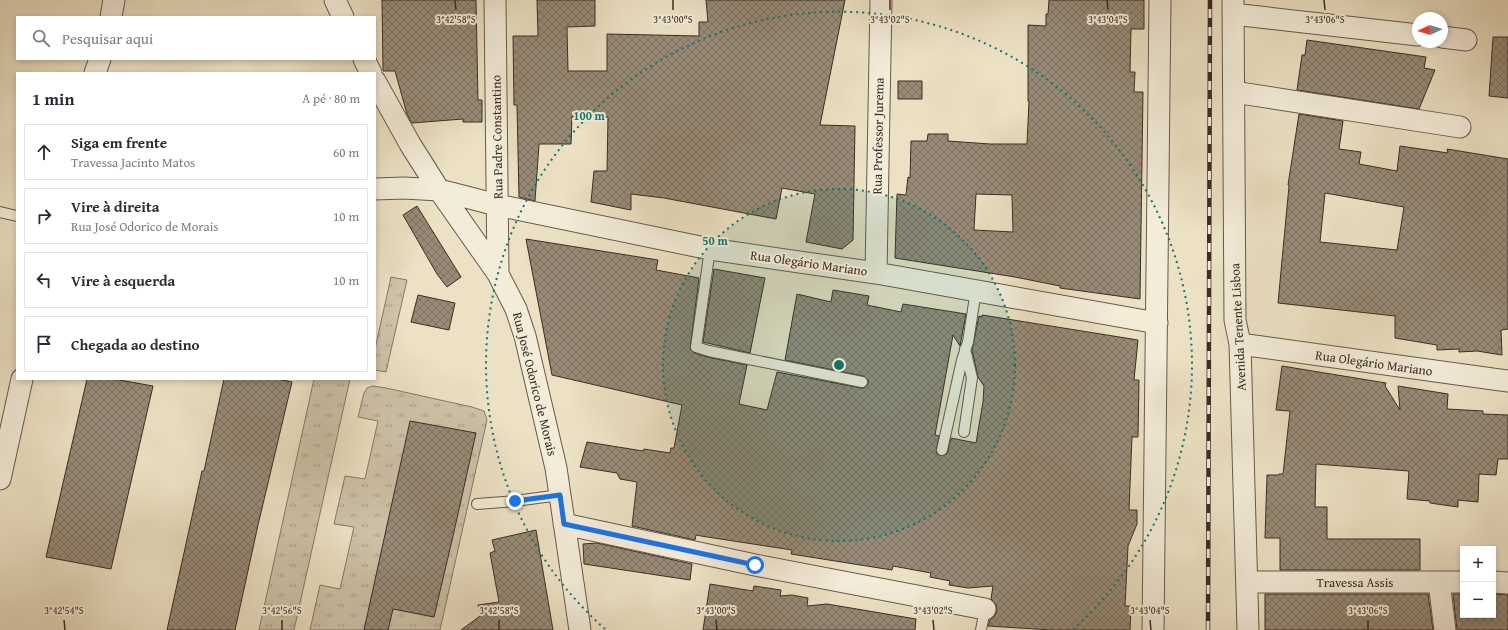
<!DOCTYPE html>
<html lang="pt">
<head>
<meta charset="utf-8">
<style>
  :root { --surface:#fff; --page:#f7f7f7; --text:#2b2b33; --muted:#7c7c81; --line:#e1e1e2 }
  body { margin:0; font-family:"Gentium Book Plus",serif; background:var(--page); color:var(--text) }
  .controls { position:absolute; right:12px; bottom:12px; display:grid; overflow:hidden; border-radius:0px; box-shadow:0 2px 6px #0003 }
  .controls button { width:36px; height:36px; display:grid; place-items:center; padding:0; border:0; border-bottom:1px solid var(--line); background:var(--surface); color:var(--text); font:20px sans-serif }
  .compass { position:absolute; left:1412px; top:12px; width:36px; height:36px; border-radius:50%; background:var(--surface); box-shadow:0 2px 6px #0003; rotate:266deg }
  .stop { position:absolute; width:12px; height:12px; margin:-9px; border:3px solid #1a73e8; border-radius:50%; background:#fff }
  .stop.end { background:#1a73e8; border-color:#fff; box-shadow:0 1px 4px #0008 }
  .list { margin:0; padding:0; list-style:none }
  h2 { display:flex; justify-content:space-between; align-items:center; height:52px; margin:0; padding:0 16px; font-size:17px }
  h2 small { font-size:13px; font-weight:400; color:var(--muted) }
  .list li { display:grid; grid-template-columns:26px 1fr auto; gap:12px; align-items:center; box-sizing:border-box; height:56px; margin:0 8px 8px; padding:0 8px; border:1px solid var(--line); border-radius:0px }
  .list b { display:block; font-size:15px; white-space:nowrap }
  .list p { margin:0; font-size:13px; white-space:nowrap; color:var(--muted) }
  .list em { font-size:13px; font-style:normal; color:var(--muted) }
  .icon { flex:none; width:22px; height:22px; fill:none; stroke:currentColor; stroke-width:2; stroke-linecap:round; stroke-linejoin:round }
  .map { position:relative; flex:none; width:1508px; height:630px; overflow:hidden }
  .search { position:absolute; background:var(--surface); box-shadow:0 2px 6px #0003; left:16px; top:16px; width:360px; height:44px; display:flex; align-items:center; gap:10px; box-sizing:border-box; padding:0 14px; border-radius:0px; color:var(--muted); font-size:15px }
  .panel { position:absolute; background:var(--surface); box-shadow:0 2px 6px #0003; left:16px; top:72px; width:360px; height:308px; border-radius:0px }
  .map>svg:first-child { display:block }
</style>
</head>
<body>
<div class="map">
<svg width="1508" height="630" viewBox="0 0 1508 630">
  <defs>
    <pattern id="grass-tufts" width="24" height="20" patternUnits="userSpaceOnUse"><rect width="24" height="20" fill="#cec2a9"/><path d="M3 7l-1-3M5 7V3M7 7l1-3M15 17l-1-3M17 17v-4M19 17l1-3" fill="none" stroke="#a89e89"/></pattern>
    <pattern id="building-cross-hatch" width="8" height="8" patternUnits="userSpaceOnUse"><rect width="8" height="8" fill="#978b78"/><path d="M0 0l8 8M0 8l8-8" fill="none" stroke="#7c7262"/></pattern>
  </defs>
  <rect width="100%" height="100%" fill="#ece1c4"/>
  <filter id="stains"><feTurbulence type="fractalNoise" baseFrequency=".005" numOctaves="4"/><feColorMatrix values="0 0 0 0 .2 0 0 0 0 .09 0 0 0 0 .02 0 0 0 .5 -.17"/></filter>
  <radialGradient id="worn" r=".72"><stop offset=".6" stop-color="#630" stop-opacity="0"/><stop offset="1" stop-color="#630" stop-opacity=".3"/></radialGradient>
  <path fill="url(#grass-tufts)" stroke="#847867" d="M391,277L407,280L386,372L375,370V349Z
    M314,379H350L294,630H259Z
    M373,386L386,388L472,407L484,411L487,420L440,630H310L320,585L340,589L354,527L334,524L345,476L365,479L378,421L358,417L364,393L367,388Z"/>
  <path fill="url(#building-cross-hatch)" stroke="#3a2d25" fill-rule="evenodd" d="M382,0H476L478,100H482V122H463V119L412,123L407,114L395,71H383Z
    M537,0H595V26L567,27L568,71H607V34L699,36V22H708L706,0H845L820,125L855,126L853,240L842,249L806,242L815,194L782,188L776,219L664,198L631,194V210L591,202L594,171H607L608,117H572L571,144H539L535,201L519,197L517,105H514L513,36H538Z
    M1049,0H1144V29H1131L1130,72H1135L1134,92H1143L1140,299L1060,288V286L1015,277L895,258L897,194L906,195L908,177L910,178L911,141H927L928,134H948V141L990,144H1027L1029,101H1028V25L1046,26V14H1048ZM976,194L1012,195L1013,232L974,230Z
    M1493,37H1508V98L1489,96Z
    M1307,40L1426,57L1424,68L1435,70L1419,109L1297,90L1302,55H1305Z
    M898,81H922V99H898Z
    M1299,114L1343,121L1339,149L1361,152L1359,164L1397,171L1400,146L1448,153L1447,149L1508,159V329L1501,330L1502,355L1477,351L1459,352V349L1437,350V345L1395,338V316L1278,303L1289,186L1288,185ZM1325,193L1404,207L1397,250L1320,242Z
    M417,206L461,277L447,287L437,274L403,215Z
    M526,239L658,260L656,270L699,278L690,349L694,353L707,357L747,365L739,404L767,410L777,372L861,388H864L868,384V380L863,376L785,360L797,294L831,302L833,290L869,296L867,305L901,312L903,304L966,314L960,346L953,335L935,435L939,436L936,452L937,454L941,456L947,454L951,438L976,443L983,402L984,386L978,377L972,350L979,316L982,317V315L1138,340L1134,380H1139L1138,437H1132L1129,510H1137V524L1128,546L1125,606H1131L1130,630H1051L988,626L990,620L994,617L997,611L996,605L991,599L993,586L968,588L949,585L950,581L930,577L931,573L893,566L892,570L791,554L792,550L701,536L696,535L695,540L632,526L637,482L620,479L617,473L580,467L587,442L643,451L644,449L670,453L671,448H674L682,405L552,375Z
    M714,269L765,278L750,353L703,342Z
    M418,295L455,303L449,330L411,322Z
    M1282,366L1386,383L1385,386L1400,410L1398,386L1448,394L1447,409L1483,411V414L1508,415V459H1498L1496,475L1479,474L1478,502L1458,500V507L1430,503V501L1407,499L1409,471L1316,464L1315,507H1327V539H1420V570H1280V538H1265L1267,475H1279V474H1283L1290,411L1276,410Z
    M87,379H114L153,386L111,569L46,557Z
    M224,379H277L292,382L258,525L235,630H167L193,512L202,471H204Z
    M410,421L476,433L453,536L434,617L393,609L388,630H364Z
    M536,530L553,630H461L480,616L478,605L499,602L490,553L495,551L492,540Z
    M597,543L692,564L690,580L584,564L583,544Z
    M710,584L753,591L754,586L781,590L780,596L792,595L808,598L807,606L827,604L916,619L915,630H703Z
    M1265,594H1428L1433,630H1265Z
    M1453,594H1463V615H1493V594L1508,595V630H1457Z"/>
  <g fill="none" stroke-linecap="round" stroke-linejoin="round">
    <g stroke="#665a4d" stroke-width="12">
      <path id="service" d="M0,212L17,216
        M710,249L696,347L709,351L862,382
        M964,432L972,378L965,349
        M942,450L962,360L968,342L976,290
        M477,504L515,501L560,495
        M981,630L985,609"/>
    </g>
    <g stroke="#665a4d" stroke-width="23">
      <path id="minor" d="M335,0L343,17
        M495,0L498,274
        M1233,0L1235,320L1240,344L1248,630
        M1233,14L1418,35
        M111,17L114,0
        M1442,37L1466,40
        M364,59L371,73
        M95,73L100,59
        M375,81L410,144L439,190L498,274L516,309L525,336L556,468L580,630
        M1234,92L1460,127
        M375,189L404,188L439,190L497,205L710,249L876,273L1157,323
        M876,273L881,0
        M1240,344L1508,381
        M0,479L22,379
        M564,524L755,565L985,609
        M1248,582H1463
        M1439,582L1445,630
        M1493,582L1508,583
        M1153,630L1160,0"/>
    </g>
    <use href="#service" stroke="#f3ecd9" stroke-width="10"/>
    <use href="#minor" stroke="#f3ecd9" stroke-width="21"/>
    <g stroke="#3a2d25" stroke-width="4.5">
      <path id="rail" d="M1208,630L1210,0"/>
    </g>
    <use href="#rail" stroke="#f3ecd9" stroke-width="3" stroke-dasharray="9" stroke-linecap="butt"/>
  </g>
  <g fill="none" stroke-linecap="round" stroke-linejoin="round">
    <path stroke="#1a73e8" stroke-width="5" d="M515,501L560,495L564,524L755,565"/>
  </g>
  <path fill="none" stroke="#3a2d25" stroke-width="1.5" d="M455,0L456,10M673,0V10M890,0V10M1107,0L1108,10M1324,0L1325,10M64,620L65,630M282,620V630M499,620V630M716,620L717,630M933,620L934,630M1150,620L1151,630M1368,620V630"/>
  <circle cx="839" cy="365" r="176" fill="#0f766e" fill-opacity=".12"/>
  <g fill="none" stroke="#0f766e" stroke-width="2" stroke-dasharray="2 4">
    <circle cx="839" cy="365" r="176"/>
    <path d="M605 629A353 353 0 1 1 1073 629"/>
  </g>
  <g text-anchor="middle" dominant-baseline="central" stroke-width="4" stroke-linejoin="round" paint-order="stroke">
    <g font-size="13" fill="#3a2d25" stroke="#f3ecd9">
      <text transform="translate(878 136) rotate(-89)">Rua Professor Jurema</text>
      <text transform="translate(497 137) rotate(-91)">Rua Padre Constantino</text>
      <text transform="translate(809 263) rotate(8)">Rua Olegário Mariano</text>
      <text transform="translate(1238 327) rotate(-93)">Avenida Tenente Lisboa</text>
      <text transform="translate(1374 363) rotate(8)">Rua Olegário Mariano</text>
      <text transform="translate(535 384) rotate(76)">Rua José Odorico de Morais</text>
      <text x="1355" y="582">Travessa Assis</text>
    </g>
  </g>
  <g font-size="10" text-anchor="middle" fill="#3a2d25" stroke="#f3ecd9" stroke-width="4" stroke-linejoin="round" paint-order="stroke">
    <text x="456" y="23">3°42'58"S</text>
    <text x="673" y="23">3°43'00"S</text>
    <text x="890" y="23">3°43'02"S</text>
    <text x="1108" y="23">3°43'04"S</text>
    <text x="1325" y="23">3°43'06"S</text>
    <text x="64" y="614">3°42'54"S</text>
    <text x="282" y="614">3°42'56"S</text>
    <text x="499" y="614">3°42'58"S</text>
    <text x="716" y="614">3°43'00"S</text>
    <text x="933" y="614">3°43'02"S</text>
    <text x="1150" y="614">3°43'04"S</text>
    <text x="1368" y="614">3°43'06"S</text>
  </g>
  <circle cx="839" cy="365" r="6" fill="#0f766e" stroke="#f3ecd9" stroke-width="2"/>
  <g font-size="12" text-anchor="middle" font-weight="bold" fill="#0f766e" stroke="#f3ecd9" stroke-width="4" stroke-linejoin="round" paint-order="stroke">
    <text x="589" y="120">100 m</text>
    <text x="715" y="245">50 m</text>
  </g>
  <rect width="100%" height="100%" filter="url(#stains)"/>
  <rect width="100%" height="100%" fill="url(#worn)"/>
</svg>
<div class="controls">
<button>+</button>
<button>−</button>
</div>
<svg class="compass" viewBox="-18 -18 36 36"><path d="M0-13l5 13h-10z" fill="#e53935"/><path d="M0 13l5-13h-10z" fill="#7c7c81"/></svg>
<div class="stop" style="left:755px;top:565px"></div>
<div class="stop end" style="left:515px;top:501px"></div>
<div class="search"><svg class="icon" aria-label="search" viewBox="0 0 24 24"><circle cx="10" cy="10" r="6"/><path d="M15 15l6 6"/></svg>Pesquisar aqui</div>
<section class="panel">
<h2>1 min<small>A pé · 80 m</small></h2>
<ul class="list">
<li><svg class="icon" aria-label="ahead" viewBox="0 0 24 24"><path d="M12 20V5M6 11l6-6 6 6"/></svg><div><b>Siga em frente</b><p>Travessa Jacinto Matos</p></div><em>60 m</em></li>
<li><svg class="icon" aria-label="right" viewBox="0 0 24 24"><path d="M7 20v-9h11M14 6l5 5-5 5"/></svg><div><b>Vire à direita</b><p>Rua José Odorico de Morais</p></div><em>10 m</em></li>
<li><svg class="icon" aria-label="left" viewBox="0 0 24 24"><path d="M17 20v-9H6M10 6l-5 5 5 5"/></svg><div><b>Vire à esquerda</b></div><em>10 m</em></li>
<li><svg class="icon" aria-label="arrive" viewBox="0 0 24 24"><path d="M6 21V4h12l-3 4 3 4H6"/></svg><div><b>Chegada ao destino</b></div></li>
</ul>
</section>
</div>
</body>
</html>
